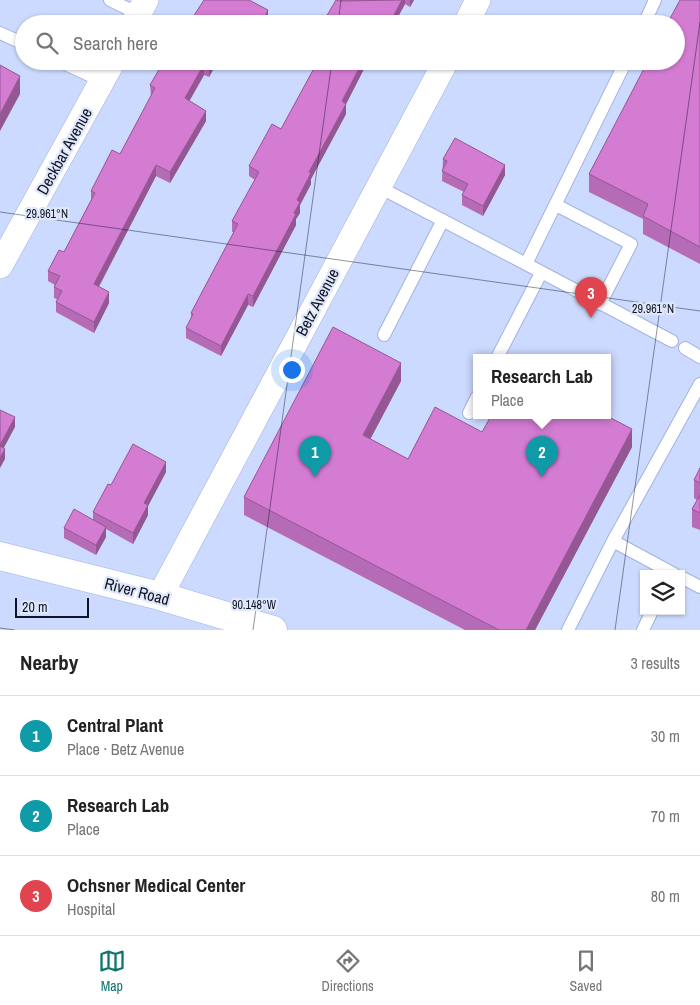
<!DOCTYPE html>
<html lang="en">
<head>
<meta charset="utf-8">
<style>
  :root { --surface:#fff; --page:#f2f2f2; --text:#222; --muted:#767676; --line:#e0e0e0; --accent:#0f766e }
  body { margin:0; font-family:"Archivo Narrow",sans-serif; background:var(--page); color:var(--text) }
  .controls { position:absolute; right:15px; bottom:15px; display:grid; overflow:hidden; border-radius:0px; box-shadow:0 1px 4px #0004 }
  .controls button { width:45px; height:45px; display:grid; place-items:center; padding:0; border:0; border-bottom:1px solid var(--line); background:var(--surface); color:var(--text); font:25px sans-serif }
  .scale { position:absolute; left:15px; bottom:12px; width:74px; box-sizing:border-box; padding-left:5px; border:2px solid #101625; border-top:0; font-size:14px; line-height:18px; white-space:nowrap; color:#101625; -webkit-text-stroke:4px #e0e7fa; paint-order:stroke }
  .you { position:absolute; left:291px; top:369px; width:18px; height:18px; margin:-12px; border:4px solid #fff; border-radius:50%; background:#1a73e8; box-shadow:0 0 0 8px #1a73e833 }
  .badge { display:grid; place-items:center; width:32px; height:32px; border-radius:50%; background:var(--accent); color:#fff; font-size:16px; font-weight:700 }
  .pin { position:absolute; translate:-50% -41px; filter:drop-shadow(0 1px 2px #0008) }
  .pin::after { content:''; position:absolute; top:26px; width:18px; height:15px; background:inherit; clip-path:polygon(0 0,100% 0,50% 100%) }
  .popup { position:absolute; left:473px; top:354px; width:138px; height:65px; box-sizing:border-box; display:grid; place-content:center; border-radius:0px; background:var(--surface); filter:drop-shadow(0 1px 4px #0005); font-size:16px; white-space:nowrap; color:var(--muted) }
  .popup b { font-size:19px; color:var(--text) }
  .popup::after { content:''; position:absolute; left:50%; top:100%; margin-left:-10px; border:10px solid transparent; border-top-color:var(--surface) }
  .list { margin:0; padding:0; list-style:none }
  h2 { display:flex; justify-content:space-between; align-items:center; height:65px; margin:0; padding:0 20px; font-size:21px }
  h2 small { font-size:16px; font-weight:400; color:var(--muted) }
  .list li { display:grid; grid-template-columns:32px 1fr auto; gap:15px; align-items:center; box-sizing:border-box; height:80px; padding:0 20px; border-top:1px solid var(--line) }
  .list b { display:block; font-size:19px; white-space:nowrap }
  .list p { margin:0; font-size:16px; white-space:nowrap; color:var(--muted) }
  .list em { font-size:16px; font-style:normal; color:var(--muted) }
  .icon { flex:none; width:28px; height:28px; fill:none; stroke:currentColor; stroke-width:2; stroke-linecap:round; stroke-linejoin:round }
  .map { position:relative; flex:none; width:700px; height:630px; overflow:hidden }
  .search { position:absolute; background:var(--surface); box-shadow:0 1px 4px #0004; left:15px; right:15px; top:15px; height:55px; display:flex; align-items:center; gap:12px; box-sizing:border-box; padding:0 18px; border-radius:28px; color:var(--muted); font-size:19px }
  .sheet { height:305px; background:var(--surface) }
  nav { display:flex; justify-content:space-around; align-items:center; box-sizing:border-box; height:70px; border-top:1px solid var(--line); background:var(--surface); font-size:14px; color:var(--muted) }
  nav a { display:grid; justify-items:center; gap:2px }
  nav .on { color:var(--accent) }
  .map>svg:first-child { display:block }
</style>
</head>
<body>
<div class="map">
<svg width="700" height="630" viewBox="0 0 700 630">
  <rect width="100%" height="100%" fill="#cbdafe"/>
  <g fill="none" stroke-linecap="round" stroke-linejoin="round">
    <g stroke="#a1b3de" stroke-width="14">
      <path id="service" d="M110,0L139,14
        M644,24L655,0
        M0,33L24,44
        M59,61L102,81
        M626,61L526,264L672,341
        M379,187L526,264
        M556,205L631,244L600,304
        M384,335L443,220
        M685,348L700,357
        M497,358L541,273
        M469,413L477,397
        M613,541L674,574
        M681,577L700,587
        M568,630L613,541L700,384
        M643,630L652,611"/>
    </g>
    <g stroke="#a1b3de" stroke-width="26">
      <path id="minor" d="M133,24L146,0
        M466,24L478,0
        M0,266L113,61
        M160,596L446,61"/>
    </g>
    <g stroke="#a1b3de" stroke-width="29">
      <path id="secondary" d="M0,556L160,596L273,630"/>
    </g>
    <use href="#service" stroke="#fff" stroke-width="12"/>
    <use href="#minor" stroke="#fff" stroke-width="25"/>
    <use href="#secondary" stroke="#fff" stroke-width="28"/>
  </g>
  <path fill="#b56bb5" d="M340,0H414L410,7L405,4L394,24H322Z
    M700,0V264L643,234V219L589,192V174Z
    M164,61H218L209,77L204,75L189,101L206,121L170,183L156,176L99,287L109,303L94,333L56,312V302L57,299L54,298V287L55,285L48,281V271L64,252L91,200V191L120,154L151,96L150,85Z
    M318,61H368L346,104V114L311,179V184L300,205V213L296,219V225L253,307L248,305L221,356L186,338V328L191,320V313L234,232H232V221L255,180L249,176V166L281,129Z
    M443,159L505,175L483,216L462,205V195L464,192L442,181Z
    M401,381L370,439L408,459L482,432L632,447L535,630H465L244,515V497Z
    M700,468V530L692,527V509L697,500L694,498V480Z
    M166,472L148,506V515L133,544L106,529V537L96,555L64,538V528L93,520V512L111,485Z"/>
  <path fill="#945793" d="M402,0H405V4L394,24H389Z
    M410,0H414L410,7Z
    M268,10V21L266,24H261Z
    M212,61H218L209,77V67Z
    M363,61H368L342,112V101Z
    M204,64V75L185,109V98Z
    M20,76V94L0,131V114Z
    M346,104V114L311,179V184L300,205V213L296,219V225L253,307V296L309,172Z
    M206,111V121L170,183V172Z
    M156,165V176L94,295V284Z
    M505,165V175L483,216V206Z
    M109,292V303L94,333V322Z
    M248,294V305L221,356V346Z
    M401,363V381L363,453V435Z
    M15,417V427L0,455V445Z
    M632,429V447L535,630H526Z
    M5,449V459L0,468V458Z
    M166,462V472L148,506V515L133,544V533L144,503Z
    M106,527V537L96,555V545Z"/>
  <path fill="#d37cd2" stroke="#945793" d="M204,0H249L268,10L261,24H185L190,16L193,17Z
    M336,0L339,1L402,0L389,24H322Z
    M680,0H700V247L643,216L648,204L589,174L648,61H676V24H667Z
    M164,61H212L209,67L204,64L185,98L206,111L170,172L156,165L94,284L109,292L94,322L56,302L62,291L54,287L60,276L48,271L59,250L64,252L95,193L91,191L112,150L120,154L155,88L150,85Z
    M318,61H363L342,101L346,104L309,172L311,173L297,200L300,202L294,213L296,214L253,296L248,294L221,346L186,328L193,314L191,313L238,224L232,221L259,172L249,166L272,124L281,129Z
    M0,65L20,76L0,114Z
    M455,138L505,165L483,206L462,195L468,184L442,171L447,161L443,159Z
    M333,327L401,363L363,435L408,459L435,407L482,432L491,416H607L632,429L526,630H499L244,497Z
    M0,410L15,417L0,445Z
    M133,444L166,462L144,503L148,505L133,533L93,512L108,484L111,485Z
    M0,446L5,449L0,458Z
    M700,468V483L694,480Z
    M700,495V513L692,509Z
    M74,509L106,527L96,545L64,528Z"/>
  <path fill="none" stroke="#101625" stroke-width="1" stroke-opacity="0.45" d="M338,24L341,0M0,212L700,311M0,628L15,630M253,630L332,61M615,630L700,22"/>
  <g text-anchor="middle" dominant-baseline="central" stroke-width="4.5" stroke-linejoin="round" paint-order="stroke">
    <g font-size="16" fill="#101625" stroke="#e0e7fa">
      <text transform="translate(64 151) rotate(-61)">Deckbar Avenue</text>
      <text transform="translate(317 302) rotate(-62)">Betz Avenue</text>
      <text transform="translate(137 591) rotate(15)">River Road</text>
    </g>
  </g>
  <g font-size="12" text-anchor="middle" fill="#101625" stroke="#e0e7fa" stroke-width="4.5" stroke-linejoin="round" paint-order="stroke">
    <text x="47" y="218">29.961°N</text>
    <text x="653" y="313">29.961°N</text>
    <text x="254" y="609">90.148°W</text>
  </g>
</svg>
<div class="controls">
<button><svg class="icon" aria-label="layers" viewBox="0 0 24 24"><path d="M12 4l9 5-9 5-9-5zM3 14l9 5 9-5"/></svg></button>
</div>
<div class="scale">20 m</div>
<div class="you"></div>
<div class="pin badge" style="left:315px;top:477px;background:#0f9aa8">1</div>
<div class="pin badge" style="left:542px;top:477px;background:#0f9aa8">2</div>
<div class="popup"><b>Research Lab</b>Place</div>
<div class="pin badge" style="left:591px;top:318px;background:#e0444e">3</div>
<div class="search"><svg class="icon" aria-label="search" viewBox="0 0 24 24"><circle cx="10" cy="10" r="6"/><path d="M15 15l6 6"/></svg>Search here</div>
</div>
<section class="sheet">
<h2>Nearby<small>3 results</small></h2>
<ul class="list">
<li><span class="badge" style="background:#0f9aa8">1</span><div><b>Central Plant</b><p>Place · Betz Avenue</p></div><em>30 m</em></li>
<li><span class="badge" style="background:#0f9aa8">2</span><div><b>Research Lab</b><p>Place</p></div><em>70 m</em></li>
<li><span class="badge" style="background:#e0444e">3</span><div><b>Ochsner Medical Center</b><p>Hospital</p></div><em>80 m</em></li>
</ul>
</section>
<nav>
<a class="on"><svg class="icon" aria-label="map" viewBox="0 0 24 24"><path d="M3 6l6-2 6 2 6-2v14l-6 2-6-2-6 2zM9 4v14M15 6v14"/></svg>Map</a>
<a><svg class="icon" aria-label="directions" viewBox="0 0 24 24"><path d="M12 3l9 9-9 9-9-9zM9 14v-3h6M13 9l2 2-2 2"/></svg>Directions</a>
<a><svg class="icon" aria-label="saved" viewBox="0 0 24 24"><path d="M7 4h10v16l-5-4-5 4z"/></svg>Saved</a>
</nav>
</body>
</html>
